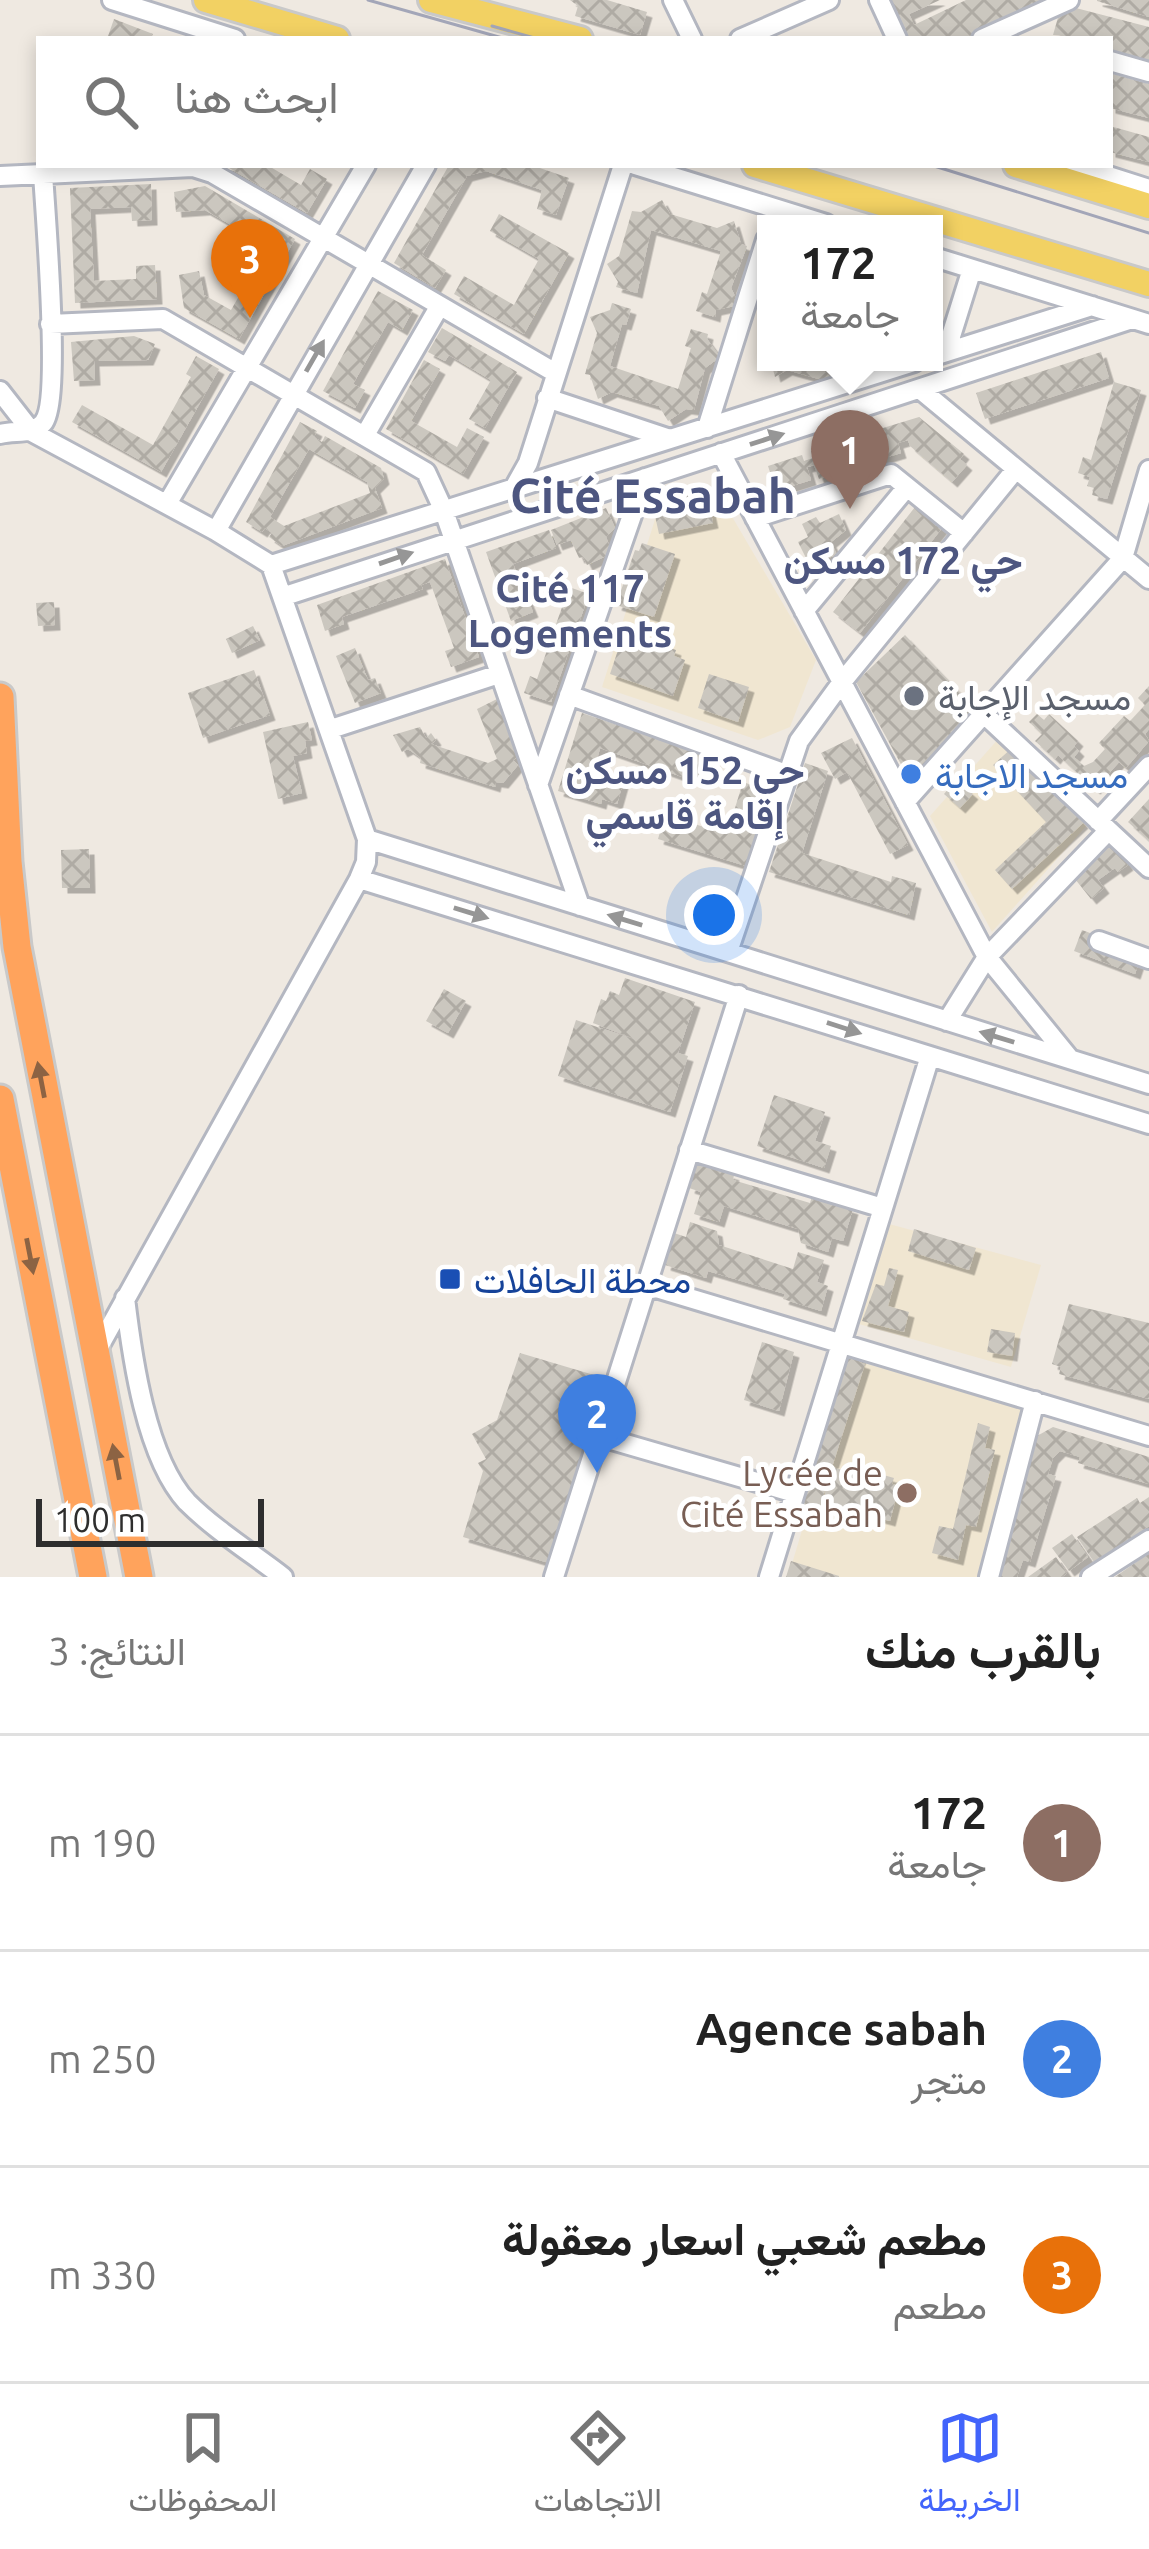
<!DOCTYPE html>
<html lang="ar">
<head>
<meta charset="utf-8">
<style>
  :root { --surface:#fff; --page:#f2f2f2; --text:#222; --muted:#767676; --line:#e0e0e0; --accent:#4264fb }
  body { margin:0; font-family:Ubuntu,Vazirmatn,sans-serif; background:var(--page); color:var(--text); direction:rtl }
  .scale { position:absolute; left:36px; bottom:30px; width:228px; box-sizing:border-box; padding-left:12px; border:6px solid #2e2e2e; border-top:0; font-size:33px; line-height:42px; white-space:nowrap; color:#2e2e2e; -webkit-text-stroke:9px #fff; paint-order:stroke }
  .you { position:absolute; left:714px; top:915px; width:42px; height:42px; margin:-30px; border:9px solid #fff; border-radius:50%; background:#1a73e8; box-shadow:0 0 0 18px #1a73e833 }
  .badge { display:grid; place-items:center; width:78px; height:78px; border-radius:50%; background:var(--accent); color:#fff; font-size:39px; font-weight:700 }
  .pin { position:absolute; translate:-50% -99px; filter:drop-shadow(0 3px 6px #0008) }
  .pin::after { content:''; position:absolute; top:63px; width:42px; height:36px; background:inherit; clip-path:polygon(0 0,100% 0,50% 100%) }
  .popup { position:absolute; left:757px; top:215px; width:186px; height:156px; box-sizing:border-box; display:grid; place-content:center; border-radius:0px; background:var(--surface); filter:drop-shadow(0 3px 9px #0005); font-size:39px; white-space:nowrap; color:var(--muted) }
  .popup b { font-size:45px; color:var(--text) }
  .popup::after { content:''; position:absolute; left:50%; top:100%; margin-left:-24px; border:24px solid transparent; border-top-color:var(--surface) }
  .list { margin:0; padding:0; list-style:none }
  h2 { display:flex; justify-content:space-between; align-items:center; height:156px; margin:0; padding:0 48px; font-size:51px }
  h2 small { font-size:39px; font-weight:400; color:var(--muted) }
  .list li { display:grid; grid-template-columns:78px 1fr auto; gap:36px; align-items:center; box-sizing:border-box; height:216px; padding:0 48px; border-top:3px solid var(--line) }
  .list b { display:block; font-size:45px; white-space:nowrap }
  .list p { margin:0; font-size:39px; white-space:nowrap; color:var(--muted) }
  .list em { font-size:39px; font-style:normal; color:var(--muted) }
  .icon { flex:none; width:66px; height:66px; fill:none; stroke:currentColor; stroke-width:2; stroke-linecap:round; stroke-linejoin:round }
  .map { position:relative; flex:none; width:1149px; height:1577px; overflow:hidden; direction:ltr }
  .search { position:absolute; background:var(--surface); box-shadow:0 6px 18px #0003; left:36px; right:36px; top:36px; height:132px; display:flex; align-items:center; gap:30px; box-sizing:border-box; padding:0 42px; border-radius:0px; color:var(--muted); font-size:45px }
  .sheet { height:804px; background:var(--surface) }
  nav { display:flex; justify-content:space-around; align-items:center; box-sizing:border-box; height:168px; border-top:3px solid var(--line); background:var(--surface); font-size:33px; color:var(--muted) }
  nav a { display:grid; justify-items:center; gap:6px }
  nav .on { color:var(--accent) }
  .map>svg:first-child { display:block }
</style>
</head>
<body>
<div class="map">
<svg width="1149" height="1577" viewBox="0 0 1149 1577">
  <defs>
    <pattern id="building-cross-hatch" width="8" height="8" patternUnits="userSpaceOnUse" patternTransform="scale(3)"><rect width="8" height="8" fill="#cbc7bf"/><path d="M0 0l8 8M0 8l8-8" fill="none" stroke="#afaba4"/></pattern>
    <filter id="shadow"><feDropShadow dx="5.5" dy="5.5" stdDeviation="0" flood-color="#0004"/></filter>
  </defs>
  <rect width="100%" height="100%" fill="#efe9e1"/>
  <path fill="#f0e6d1" d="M717,491L816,660L790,727L758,740L602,687L658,510Z
    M1000,737L1089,823L992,932L930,816Z
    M889,1224L1041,1265L1011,1367L859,1324Z
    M853,1360L1022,1408L978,1577H788Z"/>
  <path fill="url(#building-cross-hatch)" fill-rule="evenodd" filter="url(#shadow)" d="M570,0H607L647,12L640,35L575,16L578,6Z
    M887,0H940L909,14L914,25L966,0H1045L963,39H905Z
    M1097,0H1149V17L1097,1Z
    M1072,7L1149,27V62L1110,51V39L1053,35L1059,14Z
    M114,19L153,34L151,39H107Z
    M1110,73L1149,84V118L1110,108Z
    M1110,126L1149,137V162L1110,152Z
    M224,165H267L301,185L310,169L327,179L307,213Z
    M449,165H531L569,178L556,215L537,209L542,190L486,171L467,176L422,255L446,270L435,288L394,263Z
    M151,184L152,220L132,221L131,207L90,209L94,281L136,279V266L155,265L157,299L75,303L70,188Z
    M205,186L295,239L239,339L184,308L179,275L199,271L204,295L231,310L268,246L205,210L176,212L174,192Z
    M662,200L670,214L717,228L734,221L741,244L747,246L731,288L739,305L716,310L715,317L696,311L702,292L707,294L721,251L651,230L637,293L616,287L618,282L607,264L619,256L632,211L641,212Z
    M499,214L569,253L524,334L454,294L464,276L514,305L539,259L490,231Z
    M378,291L413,310L402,330L388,322L353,384L365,390L355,408L323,391Z
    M612,303L631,309L626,325L622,324L610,366L678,389L691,348L685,346L691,329L708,334L707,339L720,357L705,368L694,410L686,409L668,421L659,406L612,392L598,399L590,375L585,374L597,333L590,317L610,310Z
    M442,328L517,372L485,428L469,419L491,380L449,355L445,361L428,352Z
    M134,336L155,344L148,360L94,361L95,380L74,381L71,342Z
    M1101,352L1109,378L985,419L976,393Z
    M196,356L219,369L161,472L72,422L82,405L153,445L191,377L186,374Z
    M424,360L440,369L411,421L457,447L467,428L484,437L463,474L386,429Z
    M771,362H852L856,369L835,378L833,383L787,370L775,377Z
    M1114,382L1141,390L1107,499L1092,495L1094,488L1087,486L1090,477L1078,473L1083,457L1091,460Z
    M919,417L964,454L960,459L967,465L952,482L910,446L908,440L898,443L901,453L865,464L862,454L852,457L855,468L819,479L814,465L807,467L811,480L776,491L768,466L802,455L804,461L813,458L811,451L846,440L847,446L858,442L857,436Z
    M300,422L317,431L314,437L322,442L325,436L381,468L384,479L375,488L382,508L282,546L269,537L272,533L265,528L262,532L246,522ZM309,449L367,482L370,493L284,526L270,517Z
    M706,491L713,523L659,534L652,502Z
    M915,507L942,528L860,633L833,612Z
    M606,508L615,528L606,537L611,550L608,555L587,565L583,557L579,558L571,540L557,545L551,530Z
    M839,514L846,530L831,542L837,555L809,564L798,542L808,537L802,524L816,517L820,523Z
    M549,530L556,548L513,564L533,612L511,621L486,552Z
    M642,543L675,554L654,617L616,605L635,550L639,551Z
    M445,559L479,657L451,667L445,651L454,648L430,582L421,585L423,589L342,617L344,624L325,631L317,605Z
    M569,587L589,594L551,702L524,693L530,676L537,679Z
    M54,602L55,625L38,626L36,603Z
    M253,626L260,640L232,653L226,639Z
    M624,632L676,650L674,656L685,660L673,696L610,674Z
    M905,635L977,710L908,777L856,682Z
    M355,648L368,680L375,678L381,693L355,703L336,656Z
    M254,670L270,715L203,738L188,693Z
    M709,674L749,687L738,722L698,708Z
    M1149,686V729L1145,734L1149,741L1126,768L1119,762L1095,789L1058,755L1055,759L1035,741L1042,734L1029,722L1037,714L1044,720L1049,714L1078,741L1074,746L1079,751L1074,757L1084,766L1093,762L1105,749L1099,743L1124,716L1130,721L1145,705L1138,698Z
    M497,699L519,756L513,760L518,765L503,783L496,782L495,787L420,763L421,758L408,749L402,752L393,735L420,727L426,738L431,733L436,740L431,744L488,763L497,759L477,709Z
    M582,713L709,756L702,777L694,774L691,780L600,748L595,767L602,770L601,776L623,783L617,804L602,799L601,804L558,791Z
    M308,722L312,740L305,741L307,753L293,756L302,793L278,799L263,732Z
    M852,738L908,845L890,854L847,772L835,779L821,753Z
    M1013,747L1083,823L1012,889L995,870L1046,822L993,765Z
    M805,763L828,771L802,853L891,882L892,876L916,883L909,915L769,872Z
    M956,780L973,794L960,808L944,794Z
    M743,782L769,791L746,866L658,839L665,815L727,834Z
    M1149,799V841L1128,822Z
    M1106,832L1128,865L1118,872L1115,868L1098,880L1104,888L1091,899L1067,869Z
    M89,849L90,888H62L61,850Z
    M1082,930L1122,945L1124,940L1138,944L1135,951L1142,953L1135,974L1074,951Z
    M625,978L695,1002L678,1053L688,1056L670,1112L558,1076L576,1020L640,1041L593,1023L601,999L606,1001L610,991L619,995Z
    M444,989L466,1001L448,1033L426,1021Z
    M774,1095L825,1112L815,1141L831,1146L824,1168L757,1146Z
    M697,1163L734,1175L733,1180L810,1203L812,1196L853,1209L843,1241L832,1238L828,1252L801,1243L798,1229L724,1206L719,1222L694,1214L701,1192L689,1188Z
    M690,1222L717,1231L719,1245L793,1269L798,1252L824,1260L817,1282L828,1286L821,1311L783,1299L785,1294L708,1271L706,1278L665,1265L674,1233L686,1237Z
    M914,1229L976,1248L969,1270L908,1251Z
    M889,1268L898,1270L888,1306L909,1312L904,1332L862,1321L876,1284L884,1286Z
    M1069,1304L1149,1323V1399L1059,1374L1061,1367L1052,1364Z
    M991,1329L1015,1333L1012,1356L987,1352Z
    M762,1342L794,1352L779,1411L744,1400Z
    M847,1349L862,1354L859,1362L865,1364L832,1467L850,1472L852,1465L859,1467L857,1477L878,1482L880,1474L894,1478L892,1484L899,1486L890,1521L823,1503L827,1484L814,1525L793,1518Z
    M520,1353L604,1378L549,1563L463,1537L483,1471L478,1463L486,1459L472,1434L497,1420Z
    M978,1423L990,1427L985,1448L995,1450L976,1527L966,1525L958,1560L932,1553L939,1526L953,1529Z
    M1053,1427L1149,1457V1484L1078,1463L1080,1457L1060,1451L1053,1458L1048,1474L1056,1476L1030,1562L1023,1560L1017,1577H995L1037,1436Z
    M1149,1497V1526L1094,1562L1077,1537L1137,1498L1140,1503Z
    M1072,1534L1088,1557L1069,1571L1052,1548Z
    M1149,1553V1577H1115Z
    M1056,1557L1067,1573L1062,1577H1028Z
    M791,1561L839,1576V1577H786Z"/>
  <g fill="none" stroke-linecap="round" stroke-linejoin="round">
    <g stroke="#b4b7c1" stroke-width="24">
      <path id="minor" d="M112,0L235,39
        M673,0L692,39
        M879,0L897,39
        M740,39L829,0
        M982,39L1069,0
        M1110,61L1149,72
        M635,165L826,224
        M1074,165L1149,189
        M0,176L193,167L212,173L554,372
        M934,257L1149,324
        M50,324L163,319L426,472L444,511L580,906
        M946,352L972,269
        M934,356L1092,306
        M921,390L1149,579
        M0,391L32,432L216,531L271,565L367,839L366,862L359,879L95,1354
        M547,398L670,439
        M707,428L766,240
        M0,434C15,430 33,435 43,423C62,402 45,212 43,173
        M365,435L439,307
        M721,453L987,957L1070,1059
        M514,488L528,463L623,165
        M167,504L366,165
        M755,518L891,474L964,533
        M216,531L426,165
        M271,565L914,362
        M285,596L1132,319
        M804,611L907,487
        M569,695L786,774
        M984,714L1149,868
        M331,729L499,674
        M538,785L645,478
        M905,802L1123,558L1149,470
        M1098,821L1149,766
        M367,839L1149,1084
        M359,879L1149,1124
        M1099,941L1149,959
        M728,952L799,741L842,682L1016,469
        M947,1021L987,957L1108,831
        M689,1150L883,1208
        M646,1285L1149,1436
        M125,1298C132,1357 146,1458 187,1502C215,1530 252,1553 283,1577
        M598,1436L795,1493
        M554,1577L739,995
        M769,1577L930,1056
        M989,1577L1035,1401
        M1091,1577L1149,1540"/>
    </g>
    <g stroke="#c9c9c9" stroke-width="30">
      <path id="major" d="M206,0L337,39
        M431,0L580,39
        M755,165L1149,284
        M1016,165L1149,206"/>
    </g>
    <g stroke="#c9c9c9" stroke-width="33">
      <path id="highway" d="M0,697L8,862L17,947L139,1577
        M0,1099L93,1577"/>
    </g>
    <use href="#minor" stroke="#fff" stroke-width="18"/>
    <use href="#major" stroke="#f2d163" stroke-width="24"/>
    <use href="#highway" stroke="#ffa35c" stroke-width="27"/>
    <path stroke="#a3a6b8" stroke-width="3" d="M368,0L506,39
      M492,26L538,39
      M931,165L1149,233"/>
  </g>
  <defs><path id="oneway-solid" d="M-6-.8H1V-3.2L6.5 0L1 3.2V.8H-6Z" transform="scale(3)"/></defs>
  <g fill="#969696">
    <use href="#oneway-solid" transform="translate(315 356) rotate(-60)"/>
    <use href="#oneway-solid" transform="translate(767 439) rotate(-18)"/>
    <use href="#oneway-solid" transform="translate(396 558) rotate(-19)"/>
    <use href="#oneway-solid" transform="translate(471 913) rotate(17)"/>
    <use href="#oneway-solid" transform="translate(625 920) rotate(-163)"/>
    <use href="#oneway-solid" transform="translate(844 1028) rotate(18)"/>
    <use href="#oneway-solid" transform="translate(997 1037) rotate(-163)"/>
  </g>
  <g fill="#8c6343">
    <use href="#oneway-solid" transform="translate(41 1080) rotate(-101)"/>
    <use href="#oneway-solid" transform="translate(30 1256) rotate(79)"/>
    <use href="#oneway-solid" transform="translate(116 1462) rotate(-101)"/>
  </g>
  <circle fill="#6b7280" stroke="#fff" stroke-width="4.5" cx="914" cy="696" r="12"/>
  <circle fill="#3f7fe0" stroke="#fff" stroke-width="4.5" cx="911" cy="774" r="12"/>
  <rect fill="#1a4fb4" stroke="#fff" stroke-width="4.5" x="438" y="1267" width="24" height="24" rx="6"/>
  <circle fill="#8d6e63" stroke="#fff" stroke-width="4.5" cx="907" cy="1493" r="12"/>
  <g text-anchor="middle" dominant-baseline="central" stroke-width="10" stroke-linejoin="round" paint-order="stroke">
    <g font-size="36" fill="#5b616d" stroke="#fff" text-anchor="start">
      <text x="938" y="696">مسجد الإجابة</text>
    </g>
    <g font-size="36" fill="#366cbe" stroke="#fff" text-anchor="start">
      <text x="935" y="774">مسجد الاجابة</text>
    </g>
    <g font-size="36" fill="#164399" stroke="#fff" text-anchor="start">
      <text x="474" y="1279">محطة الحافلات</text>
    </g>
    <g font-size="36" fill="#785e54" stroke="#fff" text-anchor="end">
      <text x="883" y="1472">Lycée de<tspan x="883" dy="41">Cité Essabah</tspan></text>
    </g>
    <g font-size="39" font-weight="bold" fill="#4d5680" stroke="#fff">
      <text x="903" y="559">حي 172 مسكن</text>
      <text x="570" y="587">Cité 117<tspan x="570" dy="45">Logements</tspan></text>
      <text x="685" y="769">حي 152 مسكن<tspan x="685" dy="45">إقامة قاسمي</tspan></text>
    </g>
    <g font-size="48" font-weight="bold" fill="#4d5680" stroke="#fff">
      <text x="653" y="495">Cité Essabah</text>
    </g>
  </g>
</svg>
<div class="scale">100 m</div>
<div class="you"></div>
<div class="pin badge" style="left:850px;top:509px;background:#8d6e63">1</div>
<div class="popup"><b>172</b>جامعة</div>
<div class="pin badge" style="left:597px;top:1473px;background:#3f7fe0">2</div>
<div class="pin badge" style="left:250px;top:318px;background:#e8710a">3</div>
<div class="search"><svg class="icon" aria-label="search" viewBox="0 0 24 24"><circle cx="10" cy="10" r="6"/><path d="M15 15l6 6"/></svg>ابحث هنا</div>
</div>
<section class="sheet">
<h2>بالقرب منك<small>النتائج: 3</small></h2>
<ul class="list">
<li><span class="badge" style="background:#8d6e63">1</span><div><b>172</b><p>جامعة</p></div><em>190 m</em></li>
<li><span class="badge" style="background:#3f7fe0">2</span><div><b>Agence sabah</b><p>متجر</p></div><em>250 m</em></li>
<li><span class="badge" style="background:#e8710a">3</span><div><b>مطعم شعبي اسعار معقولة</b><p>مطعم</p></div><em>330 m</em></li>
</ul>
</section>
<nav>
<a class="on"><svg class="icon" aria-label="map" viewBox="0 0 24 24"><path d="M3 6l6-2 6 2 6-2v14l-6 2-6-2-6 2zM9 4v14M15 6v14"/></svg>الخريطة</a>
<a><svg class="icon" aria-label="directions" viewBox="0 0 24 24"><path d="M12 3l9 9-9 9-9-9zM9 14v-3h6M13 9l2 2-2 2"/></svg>الاتجاهات</a>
<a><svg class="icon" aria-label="saved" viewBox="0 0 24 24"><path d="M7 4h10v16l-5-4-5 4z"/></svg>المحفوظات</a>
</nav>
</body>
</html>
